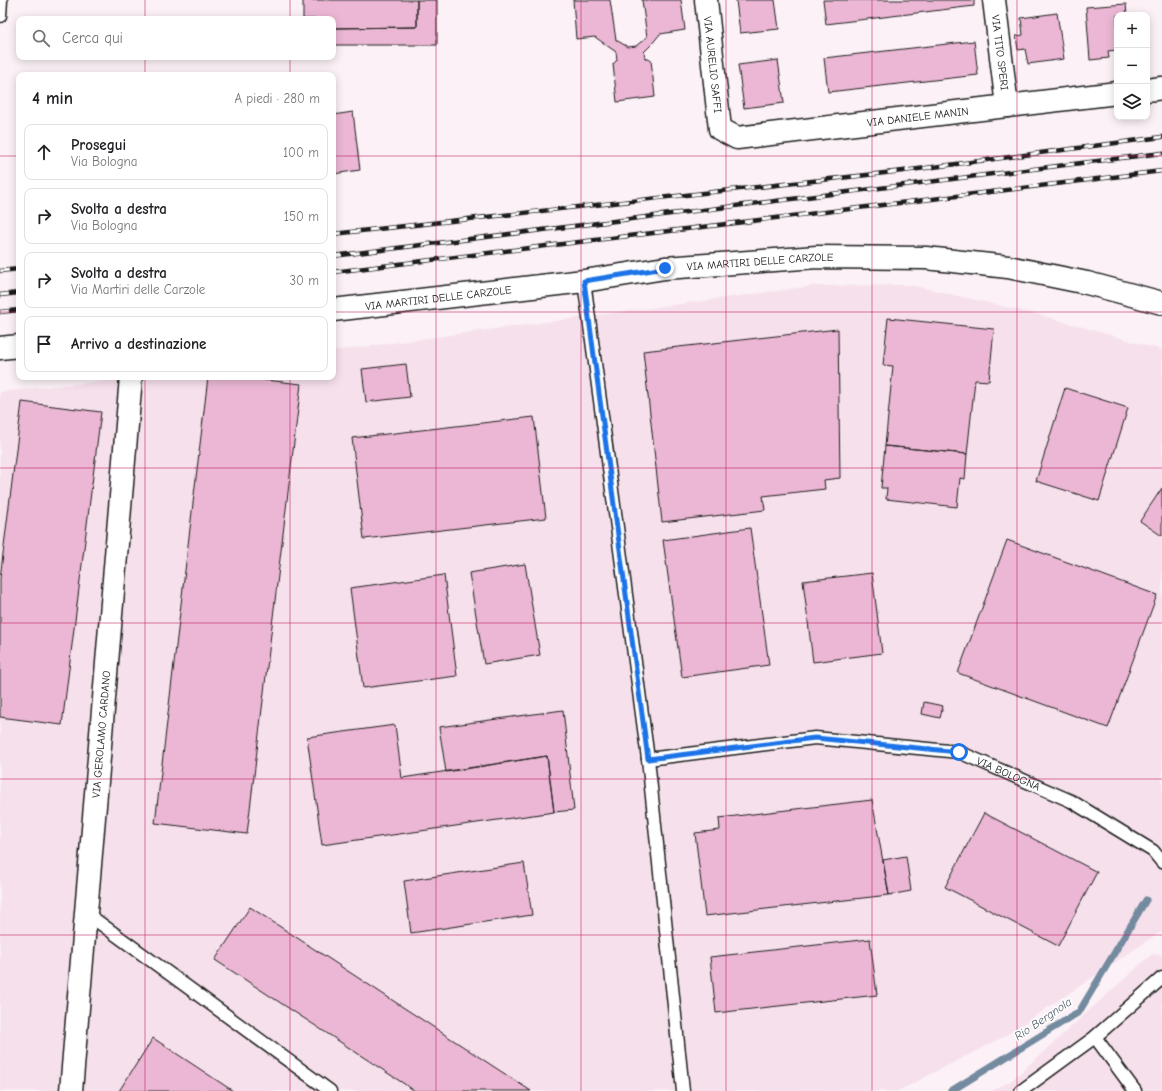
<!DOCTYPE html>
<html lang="it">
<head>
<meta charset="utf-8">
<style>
  :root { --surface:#fff; --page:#f6f6f6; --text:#202124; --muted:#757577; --line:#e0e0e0 }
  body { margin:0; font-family:"Comic Neue",sans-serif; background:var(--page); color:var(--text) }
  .controls { position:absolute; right:12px; top:12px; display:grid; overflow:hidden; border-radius:8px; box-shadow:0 2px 10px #0003 }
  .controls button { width:36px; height:36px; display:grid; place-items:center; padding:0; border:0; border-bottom:1px solid var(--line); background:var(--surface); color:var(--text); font:20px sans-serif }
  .stop { position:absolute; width:12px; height:12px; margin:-9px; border:3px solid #1a73e8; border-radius:50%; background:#fff }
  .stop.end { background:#1a73e8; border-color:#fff; box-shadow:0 1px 4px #0008 }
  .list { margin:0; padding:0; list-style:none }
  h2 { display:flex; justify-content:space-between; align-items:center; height:52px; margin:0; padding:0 16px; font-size:17px }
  h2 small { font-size:13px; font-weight:400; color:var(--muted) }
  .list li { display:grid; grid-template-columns:26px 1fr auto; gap:12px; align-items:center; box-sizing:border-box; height:56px; margin:0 8px 8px; padding:0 8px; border:1px solid var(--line); border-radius:8px }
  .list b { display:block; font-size:15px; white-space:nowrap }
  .list p { margin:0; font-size:13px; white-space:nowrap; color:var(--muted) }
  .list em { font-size:13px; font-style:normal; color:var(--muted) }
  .icon { flex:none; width:22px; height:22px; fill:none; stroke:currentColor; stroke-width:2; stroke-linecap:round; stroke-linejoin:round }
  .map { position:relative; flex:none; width:1162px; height:1091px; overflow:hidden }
  .search { position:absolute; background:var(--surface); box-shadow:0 2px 10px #0003; left:16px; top:16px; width:320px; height:44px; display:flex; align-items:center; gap:10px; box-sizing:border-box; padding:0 14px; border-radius:8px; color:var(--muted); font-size:15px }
  .panel { position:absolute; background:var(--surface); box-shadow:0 2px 10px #0003; left:16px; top:72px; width:320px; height:308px; border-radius:8px }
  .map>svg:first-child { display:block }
</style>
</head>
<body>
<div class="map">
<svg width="1162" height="1091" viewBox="0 0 1162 1091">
  <rect width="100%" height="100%" fill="#fbf1f6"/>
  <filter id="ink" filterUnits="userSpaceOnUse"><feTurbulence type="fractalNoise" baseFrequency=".025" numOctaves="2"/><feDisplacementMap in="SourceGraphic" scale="8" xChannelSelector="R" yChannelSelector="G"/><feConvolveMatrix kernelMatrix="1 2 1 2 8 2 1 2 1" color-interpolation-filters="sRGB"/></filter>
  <g filter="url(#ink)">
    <path fill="#f6e0ec" d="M911,285L1044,316L1162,350V931L1005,1036L898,1091H0V392L142,377H333V351L813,286Z
      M1152,954L1162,955V1091H992L1011,1081Z"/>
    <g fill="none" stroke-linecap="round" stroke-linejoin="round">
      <path stroke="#738a9f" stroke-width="7" d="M951,1091L1079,1012L1146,900"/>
    </g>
    <path fill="#ebb7d4" stroke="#1c1c1c" d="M303,0H417V27L333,28V19H303Z
      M417,0H437V45H333V28L417,27Z
      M573,0H610L616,40L628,47L636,46L647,37L642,0H681L685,30L660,34L651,45L644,52L645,58L651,60L655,97L617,102L613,64L617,60L616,52L595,37L576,39Z
      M736,0H775L779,29L740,33Z
      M823,0H974V6L826,24Z
      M1126,4L1127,15H1117V50L1108,51L1109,58L1090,60L1086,7Z
      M1057,13L1064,59L1028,64L1025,49L1018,50L1016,36L1023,35L1021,18Z
      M974,41L978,75L828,92L824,58Z
      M778,60L784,103L744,108L738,65Z
      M353,112L360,170L333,174V115Z
      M888,318L994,329L989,381L975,380L967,454L885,446L893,366L883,365Z
      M838,329L840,478L824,480L825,489L763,496L765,510L662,522L643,351Z
      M406,364L410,397L366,402L362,369Z
      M208,377H239L301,384L247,834L155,823Z
      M1065,388L1128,408L1099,501L1036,481Z
      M22,402L101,412L62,725L0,717V578Z
      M534,417L546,518L364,539L352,438Z
      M885,446L967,454L965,479L960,478L957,507L886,499L887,488H881Z
      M1162,488V536L1140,521Z
      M750,528L769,665L682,677L663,540Z
      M1007,540L1157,595L1108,728L958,673Z
      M525,564L540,655L484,664L469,573Z
      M872,573L882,653L813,662L803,581Z
      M444,575L457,676L363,688L350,588Z
      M924,702L943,706L940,718L922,714Z
      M563,710L574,810L554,812L547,756L446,772L439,727Z
      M395,725L402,778L547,756L554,812L322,845L307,737Z
      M872,800L889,895L705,916L695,833L720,830L719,818Z
      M984,813L1097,872L1058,946L945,887Z
      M906,856L911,891L889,895L883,860Z
      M524,863L532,915L411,933L404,881Z
      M250,907L531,1091H415L215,960Z
      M870,939L877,995L716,1013L710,957Z
      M153,1038L233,1091H119Z"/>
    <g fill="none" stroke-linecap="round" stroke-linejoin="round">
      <g stroke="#1c1c1c" stroke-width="15">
        <g id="service">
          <path d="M0,16L1,0"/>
          <path d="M584,281L648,759L683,1091"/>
          <path id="s1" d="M648,759L815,738L959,752L1071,801L1153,851L1162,862"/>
          <path d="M86,913L330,1091"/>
          <path d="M1095,1037L1135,1091"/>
          <path d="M1021,1091L1095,1037L1162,978"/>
        </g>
      </g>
      <g stroke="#1c1c1c" stroke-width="25">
        <g id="minor">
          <path id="s2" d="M706,0L720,129L737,138L1117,93"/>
          <path id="s3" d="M994,0L1007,106"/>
          <path d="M1147,90L1162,88"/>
          <path id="s4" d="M333,310L584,281L665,268L817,257L926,258L1008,267L1087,283L1162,303"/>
          <path d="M0,348L19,346"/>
          <path id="s5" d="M71,1091L131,377"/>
        </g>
      </g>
      <use href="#service" stroke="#fff" stroke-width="12"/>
      <use href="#minor" stroke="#fff" stroke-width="22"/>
      <g stroke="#1c1c1c" stroke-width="4.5">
        <path id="rail" d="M333,234L903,171L1162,137
          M333,256L1162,153
          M0,271L19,269
          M333,272L1162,171
          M0,295L19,293
          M0,312L19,310"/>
      </g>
      <use href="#rail" stroke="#fff" stroke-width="3" stroke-dasharray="9" stroke-linecap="butt"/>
    </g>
  </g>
  <g fill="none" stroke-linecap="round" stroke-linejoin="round" filter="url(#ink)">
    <path stroke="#1a73e8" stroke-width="5" d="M665,268L584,281L648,759L815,738L959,752"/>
  </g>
  <path fill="none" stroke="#c2185b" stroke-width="1" stroke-opacity="0.55" d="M145,0V19M290,0V19M436,0V1091M581,0V1091M726,0V1091M872,0V1091M1017,0V1091M145,57V75M290,57V75M0,156H19M333,156H1162M0,312H19M333,312H1162M145,377V1091M290,377V1091M0,468H1162M0,623H1162M0,779H1162M0,935H1162"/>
  <g text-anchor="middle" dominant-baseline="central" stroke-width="3" stroke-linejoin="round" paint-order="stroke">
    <g font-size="11" fill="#1c1c1c" stroke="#fff">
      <text stroke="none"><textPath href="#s3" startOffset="53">VIA TITO SPERI</textPath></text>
      <text stroke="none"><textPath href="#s2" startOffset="65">VIA AURELIO SAFFI</textPath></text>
      <text stroke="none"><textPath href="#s2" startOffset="331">VIA DANIELE MANIN</textPath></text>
      <text stroke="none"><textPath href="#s4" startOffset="430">VIA MARTIRI DELLE CARZOLE</textPath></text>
      <text stroke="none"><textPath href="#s4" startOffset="106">VIA MARTIRI DELLE CARZOLE</textPath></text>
      <text stroke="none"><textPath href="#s5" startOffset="358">VIA GEROLAMO CARDANO</textPath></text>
      <text stroke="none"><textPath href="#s1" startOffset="367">VIA BOLOGNA</textPath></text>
    </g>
    <g font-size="12" font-style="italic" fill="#4f5c69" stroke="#fff">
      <text transform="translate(1043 1019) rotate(-34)">Rio Bergnola</text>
    </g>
  </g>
</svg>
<div class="controls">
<button>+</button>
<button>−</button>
<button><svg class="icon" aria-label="layers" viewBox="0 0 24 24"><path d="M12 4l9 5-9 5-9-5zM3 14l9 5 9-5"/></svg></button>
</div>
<div class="stop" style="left:959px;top:752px"></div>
<div class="stop end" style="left:665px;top:268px"></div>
<div class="search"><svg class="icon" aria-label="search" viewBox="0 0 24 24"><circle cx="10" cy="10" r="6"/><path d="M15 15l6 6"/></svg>Cerca qui</div>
<section class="panel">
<h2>4 min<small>A piedi · 280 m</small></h2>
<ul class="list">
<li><svg class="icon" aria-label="ahead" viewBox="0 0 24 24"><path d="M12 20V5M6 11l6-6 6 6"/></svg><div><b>Prosegui</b><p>Via Bologna</p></div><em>100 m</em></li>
<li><svg class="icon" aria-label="right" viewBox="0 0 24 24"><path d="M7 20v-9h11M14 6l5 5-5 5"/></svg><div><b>Svolta a destra</b><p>Via Bologna</p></div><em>150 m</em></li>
<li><svg class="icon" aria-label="right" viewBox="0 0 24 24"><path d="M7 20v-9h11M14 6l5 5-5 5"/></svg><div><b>Svolta a destra</b><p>Via Martiri delle Carzole</p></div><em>30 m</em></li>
<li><svg class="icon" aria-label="arrive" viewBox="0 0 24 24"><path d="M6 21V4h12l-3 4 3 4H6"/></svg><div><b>Arrivo a destinazione</b></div></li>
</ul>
</section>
</div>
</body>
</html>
